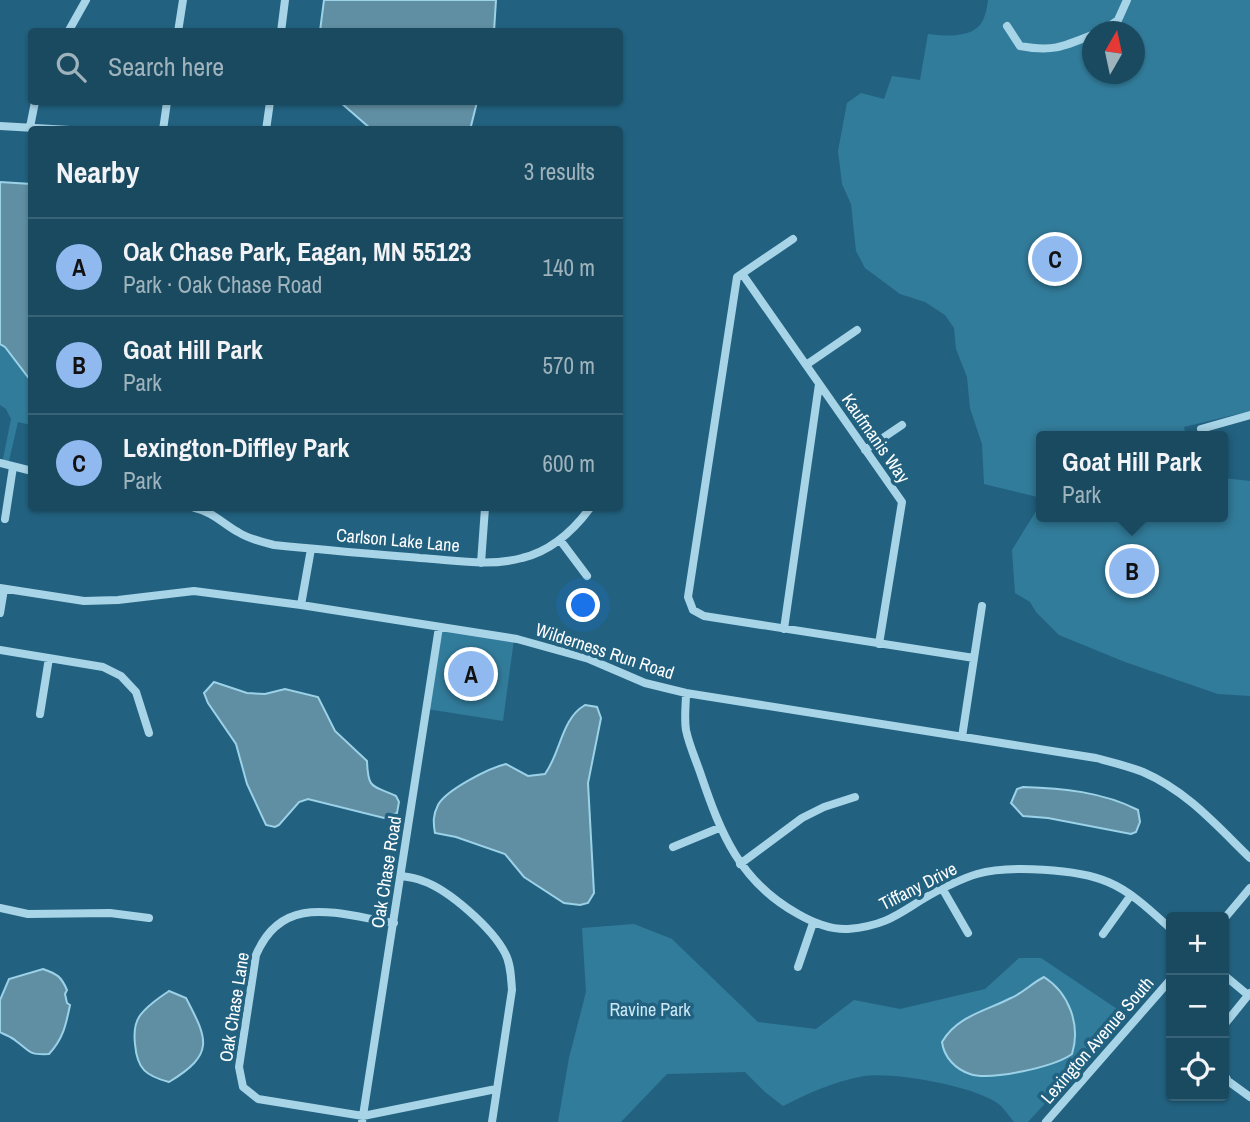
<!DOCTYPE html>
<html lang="en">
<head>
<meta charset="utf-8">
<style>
  :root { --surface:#1a4a60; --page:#275469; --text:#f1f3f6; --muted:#9fb3bd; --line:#386275; --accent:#90b9f0 }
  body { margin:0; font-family:"Archivo Narrow",sans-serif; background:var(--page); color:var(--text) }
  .controls { position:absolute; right:21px; bottom:21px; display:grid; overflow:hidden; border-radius:7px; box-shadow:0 2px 5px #0004 }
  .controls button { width:63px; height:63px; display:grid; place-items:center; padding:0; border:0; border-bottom:2px solid var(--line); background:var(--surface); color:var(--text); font:35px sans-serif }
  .compass { position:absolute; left:1082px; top:21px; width:63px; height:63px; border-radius:50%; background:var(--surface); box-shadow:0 2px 5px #0004; rotate:9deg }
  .you { position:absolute; left:584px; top:606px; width:24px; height:24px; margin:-18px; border:5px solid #fff; border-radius:50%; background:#1a73e8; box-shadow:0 0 0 10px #1a73e833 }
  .badge { display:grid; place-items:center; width:46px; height:46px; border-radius:50%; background:var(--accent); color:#111; font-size:23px; font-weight:700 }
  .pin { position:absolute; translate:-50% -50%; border:4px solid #fff; box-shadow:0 2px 7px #0006 }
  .popup { position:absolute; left:1036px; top:431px; width:192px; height:91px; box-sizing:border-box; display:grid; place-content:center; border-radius:7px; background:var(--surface); filter:drop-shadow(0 2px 5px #0005); font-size:23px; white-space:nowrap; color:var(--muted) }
  .popup b { font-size:26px; color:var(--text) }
  .popup::after { content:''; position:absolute; left:50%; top:100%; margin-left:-14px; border:14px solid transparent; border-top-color:var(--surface) }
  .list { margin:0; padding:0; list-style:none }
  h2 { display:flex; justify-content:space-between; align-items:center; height:91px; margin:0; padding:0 28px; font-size:30px }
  h2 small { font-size:23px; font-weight:400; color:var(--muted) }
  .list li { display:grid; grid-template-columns:46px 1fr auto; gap:21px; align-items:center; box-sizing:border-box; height:98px; padding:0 28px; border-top:2px solid var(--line) }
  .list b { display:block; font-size:26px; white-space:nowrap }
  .list p { margin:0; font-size:23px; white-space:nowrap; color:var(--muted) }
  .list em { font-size:23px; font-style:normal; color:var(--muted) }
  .icon { flex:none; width:38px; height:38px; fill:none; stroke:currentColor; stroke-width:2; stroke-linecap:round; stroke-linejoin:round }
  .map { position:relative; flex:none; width:1250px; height:1122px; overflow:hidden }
  .search { position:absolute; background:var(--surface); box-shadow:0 2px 5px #0004; left:28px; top:28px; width:595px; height:77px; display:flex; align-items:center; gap:18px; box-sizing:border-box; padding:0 24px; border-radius:7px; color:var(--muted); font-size:26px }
  .panel { position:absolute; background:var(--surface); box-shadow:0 2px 5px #0004; left:28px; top:126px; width:595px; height:385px; border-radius:7px }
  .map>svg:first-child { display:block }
</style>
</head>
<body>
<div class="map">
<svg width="1250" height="1122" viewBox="0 0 1250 1122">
  <rect width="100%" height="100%" fill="#226280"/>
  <path fill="#327c9b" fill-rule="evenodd" d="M988,0H1250V411L1184,427L1186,436H1041V498L984,484L982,444L970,408L967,377L956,349L954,328L945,315L925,302L900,294L865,268L856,251L851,204L842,184L838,151L847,103L861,93L884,99L892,76L920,80L928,34C942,36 966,38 978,27C985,21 987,8 988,0ZM1092,32H1134V74H1092Z
    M0,182L32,184L31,425L18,422L8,465L2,464L11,419L6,409L0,405Z
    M1223,478L1250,481V696L1218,694L1125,662L1059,635L1036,612L1030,602L1015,593L1012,550L1041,503V517H1223Z
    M439,627L514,639L503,721L427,709Z
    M634,924L672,939L758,1022L816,1029L854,1000L900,1009L985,989L1019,958H1041L1126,1015L1028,1122H1014C1010,1117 1005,1110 1000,1105C976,1086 895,1072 864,1076C835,1081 809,1093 783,1106L765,1092L745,1072L667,1074L621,1122H558L569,1058L586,992L582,928Z"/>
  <path fill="#608ea2" stroke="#9cd2e8" stroke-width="2" d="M324,0H496L494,31H320Z
    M340,102H477L470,130L371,129Z
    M0,182L31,184V381L5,347L0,344Z
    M214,682L247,693L265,694L285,689L318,697L335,731L367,761C368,790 372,785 396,796L399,802L397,813L384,818L308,799L299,802L279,825L275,827L266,825L247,784L236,744L208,703L204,693Z
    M585,705L597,707L601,718L588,783L594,893L588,903L580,905L564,903L524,877L505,854L456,837L435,833C433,822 433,815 438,805C446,790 489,768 506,764L528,776L545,774C561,752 561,719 585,705Z
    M1023,787C1062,788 1103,792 1138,810L1140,822L1136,832L1131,834L1048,818L1023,816L1011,803L1017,789Z
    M43,969C57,974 61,976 67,990L65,994L67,1003L70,1005C66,1025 63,1039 49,1054C28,1055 31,1052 16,1041C12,1037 5,1035 0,1032V1000L9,979Z
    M1044,977C1069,993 1081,1025 1072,1054C1054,1067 990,1081 970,1074C955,1069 944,1057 942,1042C957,1016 986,1011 1011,998C1023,993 1032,983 1044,977Z
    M169,991L186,998C208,1040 215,1054 169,1082C146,1076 137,1069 135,1044C134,1035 134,1025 139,1017C146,1006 159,998 169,991Z"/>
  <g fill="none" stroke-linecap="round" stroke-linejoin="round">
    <path stroke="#a8d4e7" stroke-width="8" d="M1007,26L1020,46C1052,52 1063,47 1092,35
      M68,32L86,0
      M178,32L183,0
      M281,32L285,0
      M1101,32L1118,20L1127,0
      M0,126L70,130
      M30,127L35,102
      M163,130L167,102
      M266,130L270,102
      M793,239L737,277L688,597L693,610L704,616L974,658
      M743,275L902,502L879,644
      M806,365L857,330
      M1201,429L1250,415
      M865,450L902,425
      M0,463L32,471
      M195,508C213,512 222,523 238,532C249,539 261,542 274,545C323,550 372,554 420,558C454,560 489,567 522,558C551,551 573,531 590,508
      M5,519L13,467
      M560,540L587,576
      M481,563L485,508
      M0,588L84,601L118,600L194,591L301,605L517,639L589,659L645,683L686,693L1096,758C1111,762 1128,766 1143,772C1187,791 1217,826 1250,858
      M301,605L311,549
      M0,613L4,589
      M784,629L819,384
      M0,650L103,667L121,676L136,692L149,733
      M686,693C686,704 684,718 686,730C689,745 696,760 701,775C721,834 740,882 798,914C812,922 830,930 848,929C895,925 904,907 943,888C954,883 966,877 977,874C1009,865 1078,869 1108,882C1132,892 1152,912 1171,929
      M40,714L49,658
      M962,737L982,606
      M673,847L719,828
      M740,864L802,818L824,807L855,797
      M401,876C409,877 416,878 423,881C449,890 492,928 505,953C511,964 511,978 512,990L492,1122
      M942,888L968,933
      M0,908L28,914L110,913L149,918
      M1224,919L1250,888
      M394,923C340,915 283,891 256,955L239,1067L243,1087L258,1099L363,1116L496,1089
      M1103,934L1131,895
      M798,967L813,923
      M1224,975L1248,995
      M1224,1025L1250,993
      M1224,1074L1228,1081L1250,1097
      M362,1122L439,627
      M1046,1122L1171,979"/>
  </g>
  <g text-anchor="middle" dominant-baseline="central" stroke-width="7" stroke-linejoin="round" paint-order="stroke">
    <g font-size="18" fill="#fff" stroke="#226280">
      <text transform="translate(876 438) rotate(55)">Kaufmanis Way</text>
      <text transform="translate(398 540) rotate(5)">Carlson Lake Lane</text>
      <text transform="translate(605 651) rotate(18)">Wilderness Run Road</text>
      <text transform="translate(386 872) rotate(-81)">Oak Chase Road</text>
      <text transform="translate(918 886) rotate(-27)">Tiffany Drive</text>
      <text transform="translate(234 1007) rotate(-81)">Oak Chase Lane</text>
      <text transform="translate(1097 1040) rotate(-49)">Lexington Avenue South</text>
    </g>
    <g font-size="18" fill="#cbe9f5" stroke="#226280">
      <text x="650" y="1009">Ravine Park</text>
    </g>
  </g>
</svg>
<div class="controls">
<button>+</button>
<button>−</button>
<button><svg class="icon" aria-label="locate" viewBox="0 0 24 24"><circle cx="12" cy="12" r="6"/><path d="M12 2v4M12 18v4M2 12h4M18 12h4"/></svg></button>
</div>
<svg class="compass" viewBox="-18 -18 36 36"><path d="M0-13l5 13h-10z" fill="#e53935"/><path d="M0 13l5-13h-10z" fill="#9fb3bd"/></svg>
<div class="you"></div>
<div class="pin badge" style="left:471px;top:674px">A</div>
<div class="pin badge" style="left:1132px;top:571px">B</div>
<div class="popup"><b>Goat Hill Park</b>Park</div>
<div class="pin badge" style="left:1055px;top:259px">C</div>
<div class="search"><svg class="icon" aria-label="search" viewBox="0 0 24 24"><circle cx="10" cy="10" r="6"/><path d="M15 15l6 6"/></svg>Search here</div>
<section class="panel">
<h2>Nearby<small>3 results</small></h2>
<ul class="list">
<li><span class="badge">A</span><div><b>Oak Chase Park, Eagan, MN 55123</b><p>Park · Oak Chase Road</p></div><em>140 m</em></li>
<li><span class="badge">B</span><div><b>Goat Hill Park</b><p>Park</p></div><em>570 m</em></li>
<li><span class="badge">C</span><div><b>Lexington-Diffley Park</b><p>Park</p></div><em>600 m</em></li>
</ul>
</section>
</div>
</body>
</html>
